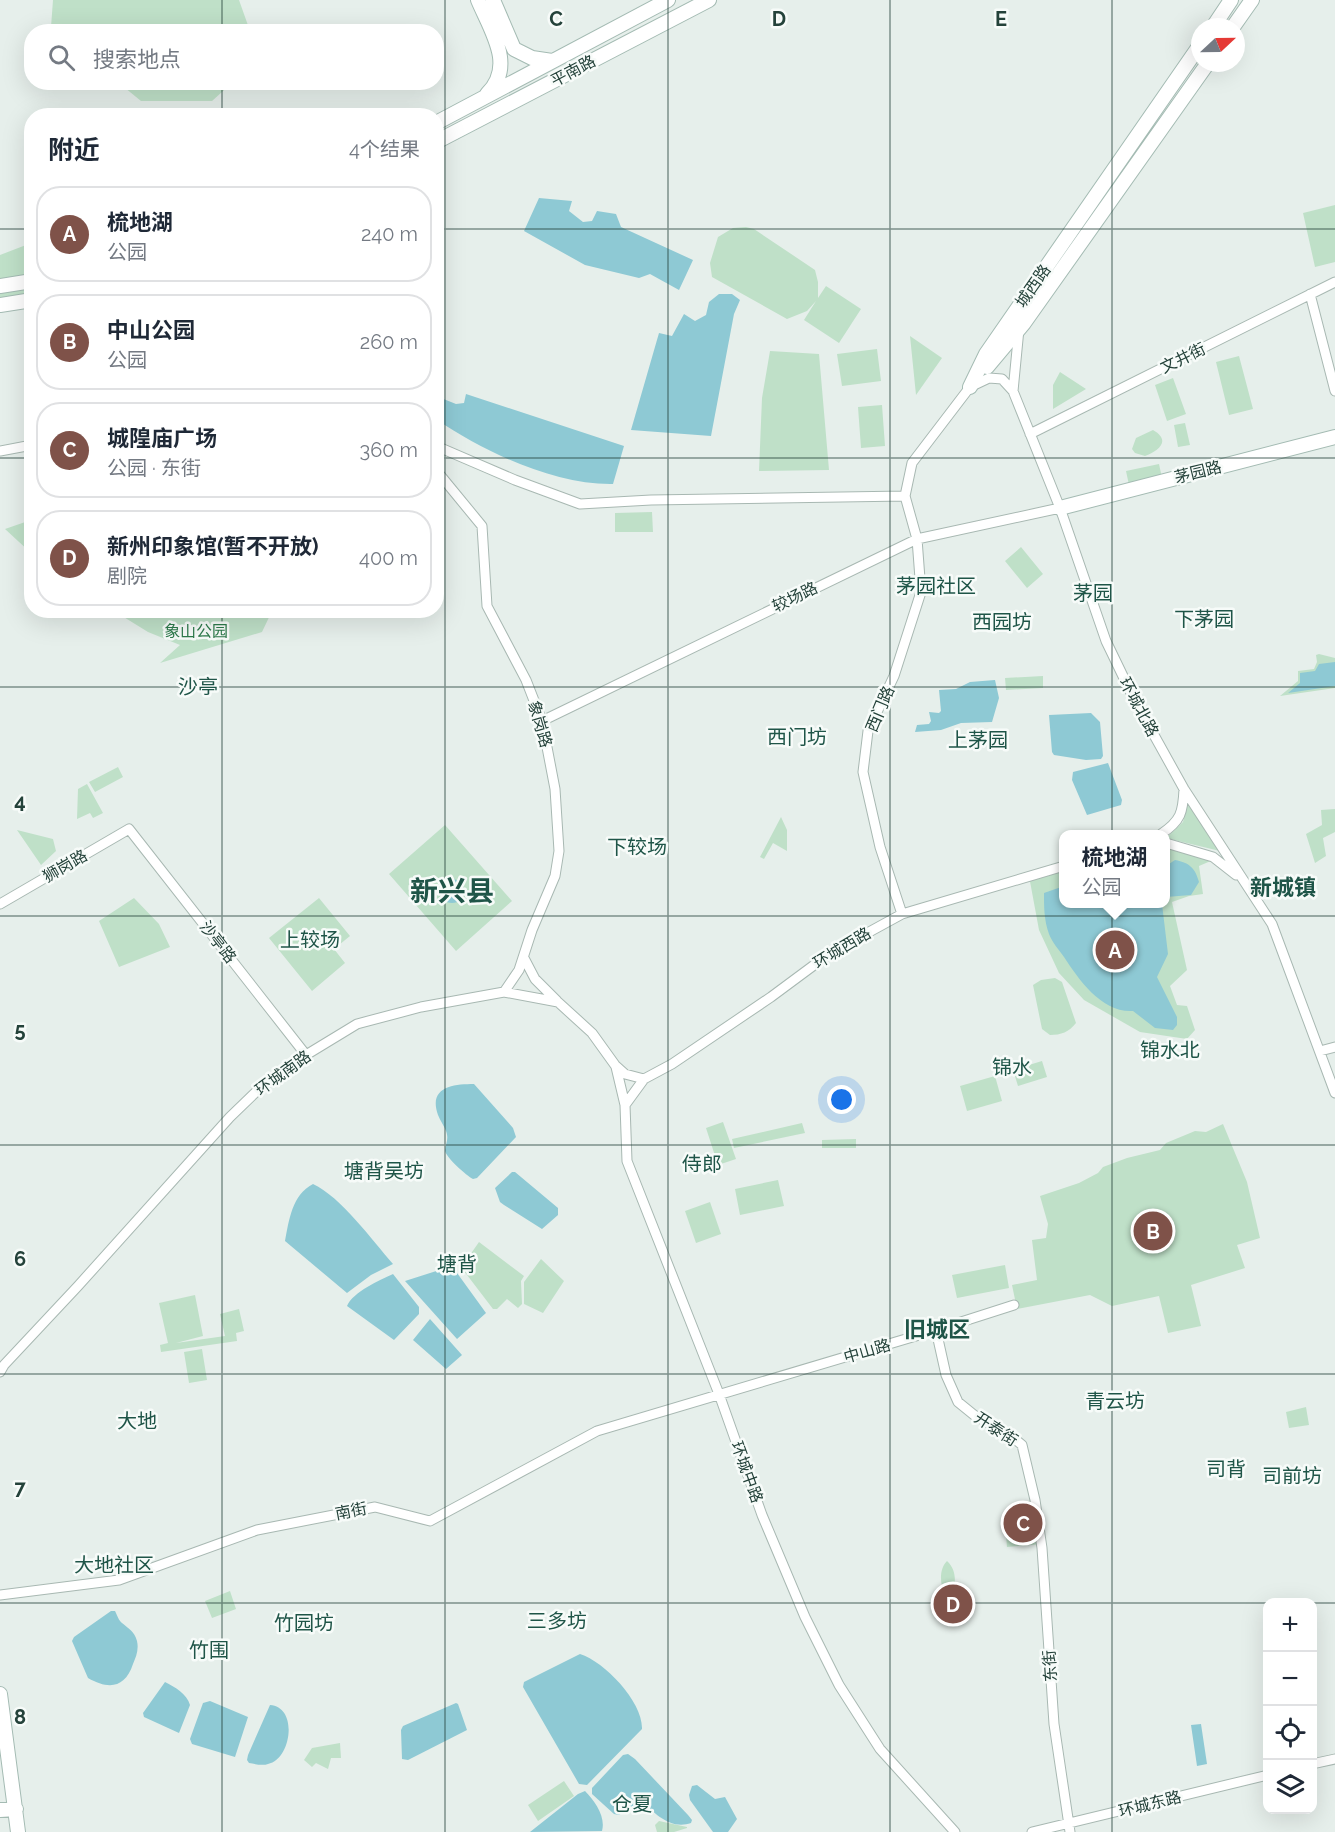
<!DOCTYPE html>
<html lang="zh">
<head>
<meta charset="utf-8">
<style>
  :root { --surface:#fff; --page:#f6f6f7; --text:#1f2937; --muted:#747a83; --line:#e0e1e3; --accent:#7f5249 }
  body { margin:0; font-family:Raleway,"Noto Sans SC",sans-serif; background:var(--page); color:var(--text) }
  .controls { position:absolute; right:18px; bottom:18px; display:grid; overflow:hidden; border-radius:12px; box-shadow:0 6px 24px #0002 }
  .controls button { width:54px; height:54px; display:grid; place-items:center; padding:0; border:0; border-bottom:2px solid var(--line); background:var(--surface); color:var(--text); font:30px sans-serif }
  .compass { position:absolute; left:1191px; top:18px; width:54px; height:54px; border-radius:50%; background:var(--surface); box-shadow:0 6px 24px #0002; rotate:68deg }
  .you { position:absolute; left:842px; top:1100px; width:21px; height:21px; margin:-15px; border:4px solid #fff; border-radius:50%; background:#1a73e8; box-shadow:0 0 0 9px #1a73e833 }
  .badge { display:grid; place-items:center; width:39px; height:39px; border-radius:50%; background:var(--accent); color:#fff; font-size:20px; font-weight:700 }
  .pin { position:absolute; translate:-50% -50%; border:3px solid #fff; box-shadow:0 2px 6px #0006 }
  .popup { position:absolute; left:1059px; top:830px; width:111px; height:78px; box-sizing:border-box; display:grid; place-content:center; border-radius:12px; background:var(--surface); filter:drop-shadow(0 2px 4px #0005); font-size:20px; white-space:nowrap; color:var(--muted) }
  .popup b { font-size:22px; color:var(--text) }
  .popup::after { content:''; position:absolute; left:50%; top:100%; margin-left:-12px; border:12px solid transparent; border-top-color:var(--surface) }
  .list { margin:0; padding:0; list-style:none }
  h2 { display:flex; justify-content:space-between; align-items:center; height:78px; margin:0; padding:0 24px; font-size:26px }
  h2 small { font-size:20px; font-weight:400; color:var(--muted) }
  .list li { display:grid; grid-template-columns:39px 1fr auto; gap:18px; align-items:center; box-sizing:border-box; height:96px; margin:0 12px 12px; padding:0 12px; border:2px solid var(--line); border-radius:24px }
  .list b { display:block; font-size:22px; white-space:nowrap }
  .list p { margin:0; font-size:20px; white-space:nowrap; color:var(--muted) }
  .list em { font-size:20px; font-style:normal; color:var(--muted) }
  .icon { flex:none; width:33px; height:33px; fill:none; stroke:currentColor; stroke-width:2; stroke-linecap:round; stroke-linejoin:round }
  .map { position:relative; flex:none; width:1335px; height:1832px; overflow:hidden }
  .search { position:absolute; background:var(--surface); box-shadow:0 6px 24px #0002; left:24px; top:24px; width:420px; height:66px; display:flex; align-items:center; gap:15px; box-sizing:border-box; padding:0 21px; border-radius:24px; color:var(--muted); font-size:22px }
  .panel { position:absolute; background:var(--surface); box-shadow:0 6px 24px #0002; left:24px; top:108px; width:420px; height:510px; border-radius:24px }
  .map>svg:first-child { display:block }
</style>
</head>
<body>
<div class="map">
<svg width="1335" height="1832" viewBox="0 0 1335 1832">
  <rect width="100%" height="100%" fill="#e6efeb"/>
  <path fill="#bfe0c8" d="M53,0H239L250,31H56L51,27Z
    M119,83H232L212,101H141Z
    M1335,205V262L1315,267L1303,213Z
    M746,227L754,229L815,270L818,282V298L826,286L861,309L839,343L804,320L816,301L807,311L787,319L712,277L710,263L718,237L733,228Z
    M26,245L31,248V300L0,305V255Z
    M910,336L942,358L916,395Z
    M877,349L881,381L842,386L837,354Z
    M770,351L819,354L829,470L759,471L762,398Z
    M1239,356L1253,409L1229,415L1216,362Z
    M1060,372L1086,389L1053,409V385Z
    M1173,378L1186,414L1167,421L1155,385Z
    M882,405L885,446L861,448L858,407Z
    M1185,423L1190,445L1178,447L1174,425Z
    M1153,430C1172,441 1158,451 1145,456L1135,453L1132,449L1136,438Z
    M1159,464L1162,478L1129,485L1126,471Z
    M652,512L653,532H615V513Z
    M31,520H32L31,553L5,529Z
    M1021,547L1043,574L1027,588L1005,561Z
    M114,611H272L262,632L160,663L180,645L148,632Z
    M1319,654L1335,658V688L1280,696L1298,681V671L1314,669L1317,662L1316,655Z
    M1043,676V688L1006,690L1005,678Z
    M118,767L123,777L95,792L89,782Z
    M87,784L103,813L93,818L90,813L77,819L78,789Z
    M1188,802L1224,852L1166,838L1183,822Z
    M1335,809V832L1323,838L1326,856L1315,863L1306,834L1322,825L1321,810Z
    M781,817L787,830V851L773,843L764,859L760,857Z
    M445,825L512,901L456,951L389,874Z
    M17,830L53,839L56,851L41,865Z
    M1166,843L1213,860L1199,866L1203,894L1189,896L1172,902L1187,970L1170,986L1177,1005L1187,1006L1195,1030L1187,1039L1140,1032L1084,1000L1059,973L1039,930L1029,876L1064,866V904H1166Z
    M134,898L159,924L170,947L119,967L99,921Z
    M319,898L350,936L334,949L345,963L312,991L269,938Z
    M1055,978L1062,982L1076,1023C1069,1032 1061,1035 1050,1035L1042,1029L1033,985L1041,980Z
    M1042,1061L1047,1077L1018,1086L1013,1070Z
    M995,1076L1002,1101L967,1111L960,1086Z
    M723,1122L736,1159L718,1165L706,1128Z
    M802,1123L805,1133L734,1148L732,1139Z
    M1223,1124L1247,1182L1260,1238L1237,1245L1245,1268L1191,1285L1201,1326L1168,1333L1159,1296L1112,1306L1090,1295L1017,1309L1012,1285L1037,1280L1032,1240L1046,1238L1048,1224L1040,1196L1079,1183L1098,1173L1103,1167L1127,1158L1160,1150L1166,1143L1195,1131L1206,1132Z
    M856,1139V1148H822V1140Z
    M778,1180L784,1206L740,1215L735,1189Z
    M710,1202L721,1234L696,1243L685,1211Z
    M479,1242L524,1276L521,1281L522,1304L518,1308L507,1299L497,1309H493L464,1271L463,1265Z
    M541,1259L564,1281L543,1313L524,1304V1282Z
    M1005,1265L1009,1288L957,1298L952,1275Z
    M195,1295L203,1336L176,1343L225,1336L220,1314L239,1309L244,1331L236,1333L237,1341L161,1352L160,1345L168,1343L159,1303Z
    M202,1349L207,1380L189,1383L184,1352Z
    M1306,1407L1309,1425L1289,1428L1286,1412Z
    M1035,1500L1042,1544L1007,1547L1005,1524L1028,1517L1025,1502Z
    M947,1561C957,1570 956,1584 952,1595L948,1596L944,1593C940,1583 939,1569 947,1561Z
    M230,1591L236,1609L212,1618L205,1601Z
    M340,1743L341,1758H331L328,1769L316,1763L312,1767L304,1760L312,1748Z
    M564,1781L574,1796L538,1821L528,1805Z
    M659,1821L687,1827V1828L674,1832H657L655,1825Z"/>
  <path fill="#8ec9d4" d="M539,198L572,201L569,211L583,222L592,221L597,211L616,214L621,227L693,260L679,290L650,274L639,278L585,265L524,231Z
    M719,294H732L740,300L734,314L711,436L631,430L659,333L672,336L684,314L695,321L706,315L709,302Z
    M466,394L624,446L613,484C554,485 485,452 437,420V404L441,398L456,404L464,403Z
    M1335,662V686L1288,693L1300,683V673L1315,671L1319,664Z
    M995,680L999,698L992,722L961,723L941,730L915,732L917,725L929,724L931,721L929,712L939,713L941,711L939,690L956,689L970,682Z
    M1091,713L1100,722L1103,756L1101,759L1086,760L1054,755L1052,752L1049,715Z
    M1108,763L1122,800L1121,805L1087,815L1072,780L1073,772Z
    M1175,860C1190,863 1195,868 1199,882L1191,895L1166,897V866Z
    M440 891a12 12 0 1 1 24 0a12 12 0 1 1-24 0Z
    M1064,886V904H1162L1168,954L1157,977L1177,1017V1025L1173,1030L1155,1028L1133,1011C1102,1013 1079,980 1064,957C1059,950 1052,942 1049,934C1044,920 1044,907 1044,893Z
    M474,1084L513,1128L516,1137L477,1178L473,1179C467,1176 445,1157 445,1150C446,1143 449,1139 446,1131C444,1126 440,1120 438,1115C428,1087 453,1084 474,1084Z
    M512,1172H515L558,1208V1215L542,1229L504,1205L500,1202L495,1188Z
    M313,1184C341,1197 372,1240 393,1264L371,1275L347,1293L285,1241C289,1220 292,1195 313,1184Z
    M452,1266L486,1313L457,1339L405,1281Z
    M393,1274L419,1307V1314L394,1340L347,1306C353,1292 380,1280 393,1274Z
    M430,1319L462,1355L446,1369L413,1340Z
    M111,1611H115C117,1615 119,1621 122,1623C129,1629 134,1631 137,1641C139,1650 136,1657 133,1664C125,1688 109,1690 88,1678L72,1641L74,1637Z
    M580,1654C605,1662 643,1702 642,1729L587,1785L579,1784L523,1687L524,1682Z
    M165,1682C175,1687 187,1694 190,1705L179,1733L144,1717L143,1713Z
    M210,1701L248,1717L235,1757L192,1744L190,1739L203,1703Z
    M456,1703L458,1704L467,1730L408,1760L402,1759L401,1730L403,1726Z
    M270,1705C299,1707 291,1760 268,1764C263,1766 255,1764 249,1763L247,1760L248,1755Z
    M1201,1724L1207,1764L1197,1766L1191,1725Z
    M628,1754L635,1759L688,1815L692,1820L691,1823C671,1830 655,1814 642,1801L619,1815L614,1814L592,1794V1788L623,1755Z
    M697,1785L715,1799L725,1797L737,1819L728,1832H713L690,1800L689,1795L692,1786Z
    M585,1791C595,1801 606,1817 602,1831L530,1832L578,1794Z"/>
  <g fill="none" stroke-linecap="round" stroke-linejoin="round">
    <g stroke="#a8b8b2" stroke-width="11">
      <path id="street" d="M1310,294L1335,391
        M1019,329L1013,391L1060,508L1106,641L1134,699L1184,789L1272,924L1335,1093
        M1030,434L1335,282
        M436,446L515,480L580,504L651,500L905,496
        M0,451L32,445
        M436,470L482,526L487,606L526,680L542,721L555,789L559,851L555,876L532,930L519,970L504,992
        M542,721L917,539L1060,508
        M1161,834C1181,821 1183,812 1184,789
        M1166,843L1213,857L1236,875
        M0,904L129,829L306,1055
        M902,914L880,847L863,772L868,731L894,676L921,592L917,539L905,496L912,463L970,387L989,378L1002,379L1013,391
        M524,958L535,979L557,1001
        M1320,1051L1335,1047
        M616,1067L625,1105
        M936,1330L946,1375L958,1402L974,1415L1010,1435L1022,1445L1035,1500L1042,1548L1054,1724L1070,1832
        M0,1372L4,1365L78,1286L230,1117L259,1089L306,1055L357,1024L421,1007L504,992L558,1002L592,1033L615,1065L625,1074L644,1079
        M0,1595L119,1580L257,1530L375,1507L430,1521L597,1431L936,1330L1014,1305
        M1312,1764L1335,1759
        M955,1832L880,1749L839,1685L805,1617L762,1515L719,1394L627,1161L625,1105L644,1079L672,1064L771,997L829,954L902,914L1064,866
        M1032,1832L1268,1775"/>
    </g>
    <g stroke="#a4bbb3" stroke-width="16">
      <path id="secondary" d="M478,0C491,31 516,66 487,94
        M493,0L514,49L532,58L552,61
        M1213,27L1231,0
        M1233,27L1252,0
        M436,123L668,0
        M436,142L709,0
        M0,286L32,281
        M0,305L32,300
        M987,367L1024,323L1208,63
        M970,387L986,354L1200,45
        M1060,508L1335,437
        M0,1694L18,1832
        M0,1810L16,1809"/>
    </g>
    <use href="#street" stroke="#fff" stroke-width="9"/>
    <use href="#secondary" stroke="#fff" stroke-width="14"/>
  </g>
  <path fill="none" stroke="#24423a" stroke-width="1.5" stroke-opacity="0.55" d="M222,0V32M445,0V1832M668,0V1832M890,0V1832M1112,0V1832M222,82V116M0,229H32M436,229H1335M0,458H32M436,458H1335M222,610V1832M0,687H1335M0,916H1335M0,1145H1335M0,1374H1335M0,1603H1268M1312,1603H1335"/>
  <g text-anchor="middle" dominant-baseline="central" stroke-width="5" stroke-linejoin="round" paint-order="stroke">
    <g font-size="16" fill="#24423a" stroke="#f7fbf9">
      <text transform="translate(573 71) rotate(-28)">平南路</text>
      <text transform="translate(1033 286) rotate(-55)">城西路</text>
      <text transform="translate(1183 358) rotate(-26)">文井街</text>
      <text transform="translate(1198 472) rotate(-14)">茅园路</text>
      <text transform="translate(795 597) rotate(-26)">较场路</text>
      <text transform="translate(1139 707) rotate(62)">环城北路</text>
      <text transform="translate(880 709) rotate(-67)">西门路</text>
      <text transform="translate(540 724) rotate(74)">象岗路</text>
      <text transform="translate(65 866) rotate(-30)">狮岗路</text>
      <text transform="translate(218 942) rotate(52)">沙亭路</text>
      <text transform="translate(842 948) rotate(-31)">环城西路</text>
      <text transform="translate(283 1073) rotate(-36)">环城南路</text>
      <text transform="translate(867 1351) rotate(-16)">中山路</text>
      <text transform="translate(996 1429) rotate(33)">开泰街</text>
      <text transform="translate(747 1472) rotate(70)">环城中路</text>
      <text transform="translate(351 1511) rotate(-11)">南街</text>
      <text transform="translate(1050 1666) rotate(-94)">东街</text>
      <text transform="translate(1150 1804) rotate(-14)">环城东路</text>
    </g>
    <g font-size="16" fill="#2d7a4b" stroke="#f7fbf9">
      <text x="196" y="631">象山公园</text>
    </g>
    <g font-size="20" fill="#1f5548" stroke="#f7fbf9">
      <text x="936" y="586">茅园社区</text>
      <text x="1093" y="593">茅园</text>
      <text x="1204" y="619">下茅园</text>
      <text x="1002" y="622">西园坊</text>
      <text x="198" y="687">沙亭</text>
      <text x="797" y="737">西门坊</text>
      <text x="978" y="740">上茅园</text>
      <text x="637" y="847">下较场</text>
      <text x="310" y="940">上较场</text>
      <text x="1170" y="1050">锦水北</text>
      <text x="1012" y="1067">锦水</text>
      <text x="702" y="1164">侍郎</text>
      <text x="384" y="1171">塘背吴坊</text>
      <text x="457" y="1264">塘背</text>
      <text x="1115" y="1401">青云坊</text>
      <text x="137" y="1421">大地</text>
      <text x="1226" y="1469">司背</text>
      <text x="1292" y="1476">司前坊</text>
      <text x="114" y="1565">大地社区</text>
      <text x="557" y="1621">三多坊</text>
      <text x="304" y="1623">竹园坊</text>
      <text x="209" y="1650">竹围</text>
      <text x="632" y="1804">仓夏</text>
    </g>
    <g font-size="22" font-weight="bold" fill="#1f5548" stroke="#f7fbf9">
      <text x="1283" y="887">新城镇</text>
      <text x="937" y="1329">旧城区</text>
    </g>
    <g font-size="28" font-weight="bold" fill="#1f5548" stroke="#f7fbf9">
      <text x="452" y="891">新兴县</text>
    </g>
  </g>
  <g font-size="20" text-anchor="middle" font-weight="bold" fill="#24423a" stroke="#f7fbf9" stroke-width="5" stroke-linejoin="round" paint-order="stroke">
    <text x="556" y="26">C</text>
    <text x="779" y="26">D</text>
    <text x="1001" y="26">E</text>
    <text x="20" y="808">4</text>
    <text x="20" y="1037">5</text>
    <text x="20" y="1266">6</text>
    <text x="20" y="1495">7</text>
    <text x="20" y="1724">8</text>
  </g>
</svg>
<div class="controls">
<button>+</button>
<button>−</button>
<button><svg class="icon" aria-label="locate" viewBox="0 0 24 24"><circle cx="12" cy="12" r="6"/><path d="M12 2v4M12 18v4M2 12h4M18 12h4"/></svg></button>
<button><svg class="icon" aria-label="layers" viewBox="0 0 24 24"><path d="M12 4l9 5-9 5-9-5zM3 14l9 5 9-5"/></svg></button>
</div>
<svg class="compass" viewBox="-18 -18 36 36"><path d="M0-13l5 13h-10z" fill="#e53935"/><path d="M0 13l5-13h-10z" fill="#747a83"/></svg>
<div class="you"></div>
<div class="pin badge" style="left:1115px;top:950px">A</div>
<div class="popup"><b>梳地湖</b>公园</div>
<div class="pin badge" style="left:1153px;top:1231px">B</div>
<div class="pin badge" style="left:1023px;top:1523px">C</div>
<div class="pin badge" style="left:953px;top:1604px">D</div>
<div class="search"><svg class="icon" aria-label="search" viewBox="0 0 24 24"><circle cx="10" cy="10" r="6"/><path d="M15 15l6 6"/></svg>搜索地点</div>
<section class="panel">
<h2>附近<small>4个结果</small></h2>
<ul class="list">
<li><span class="badge">A</span><div><b>梳地湖</b><p>公园</p></div><em>240 m</em></li>
<li><span class="badge">B</span><div><b>中山公园</b><p>公园</p></div><em>260 m</em></li>
<li><span class="badge">C</span><div><b>城隍庙广场</b><p>公园 · 东街</p></div><em>360 m</em></li>
<li><span class="badge">D</span><div><b>新州印象馆(暂不开放)</b><p>剧院</p></div><em>400 m</em></li>
</ul>
</section>
</div>
</body>
</html>
